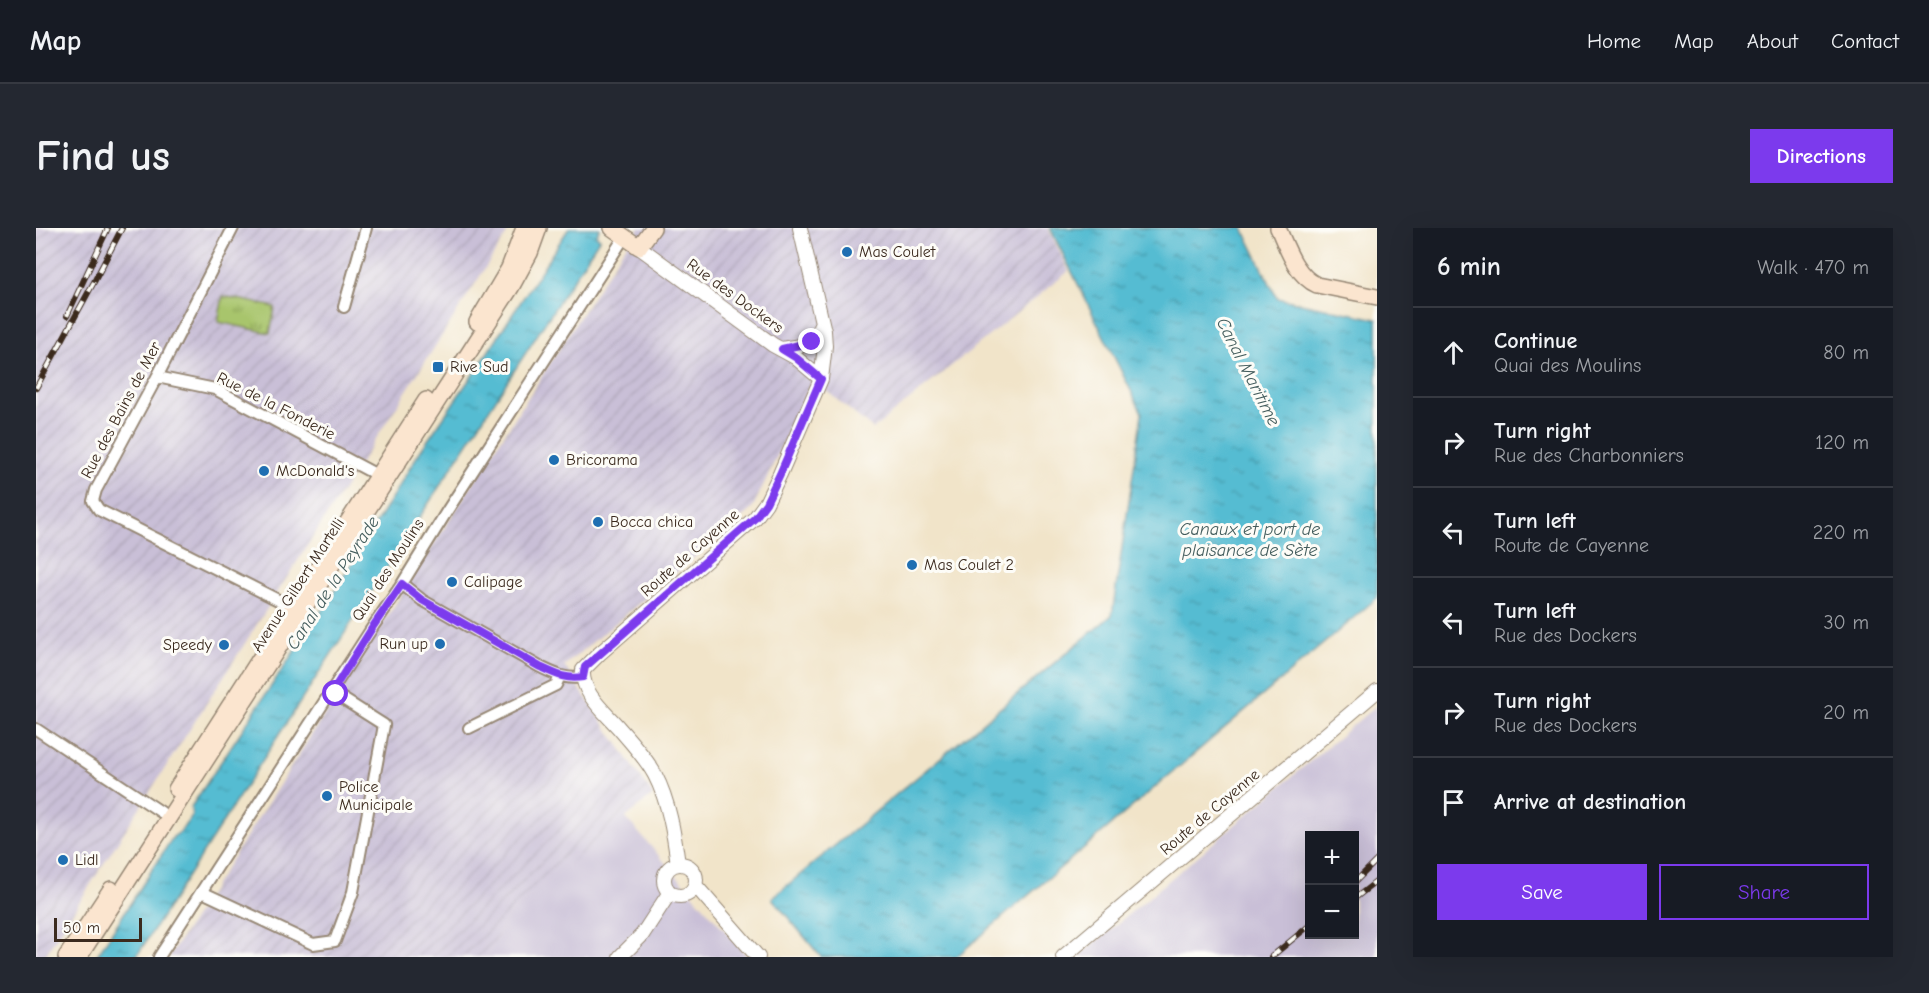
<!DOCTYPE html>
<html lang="en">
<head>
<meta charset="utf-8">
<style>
  :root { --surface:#171b24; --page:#242831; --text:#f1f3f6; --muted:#9ea1a6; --line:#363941; --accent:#7c3aed }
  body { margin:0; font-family:"Comic Neue",sans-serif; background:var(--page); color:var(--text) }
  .controls { position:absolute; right:18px; bottom:18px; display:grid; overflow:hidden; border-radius:0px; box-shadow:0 6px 24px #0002 }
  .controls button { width:54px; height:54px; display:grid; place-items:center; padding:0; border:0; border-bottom:2px solid var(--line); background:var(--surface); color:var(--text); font:30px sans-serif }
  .scale { position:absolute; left:18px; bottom:15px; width:88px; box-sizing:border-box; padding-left:6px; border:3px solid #3b2a1e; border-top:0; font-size:16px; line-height:21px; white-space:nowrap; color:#3b2a1e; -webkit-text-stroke:4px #fdfcf7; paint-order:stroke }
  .stop { position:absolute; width:18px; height:18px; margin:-14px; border:4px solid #7c3aed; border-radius:50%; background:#fff }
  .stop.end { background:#7c3aed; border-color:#fff; box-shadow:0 2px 6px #0008 }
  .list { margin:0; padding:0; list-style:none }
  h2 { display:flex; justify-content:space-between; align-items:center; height:78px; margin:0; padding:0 24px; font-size:26px }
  h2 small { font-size:20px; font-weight:400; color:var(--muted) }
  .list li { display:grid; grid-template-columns:39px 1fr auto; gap:18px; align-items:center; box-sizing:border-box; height:90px; padding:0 24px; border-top:2px solid var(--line) }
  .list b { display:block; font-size:22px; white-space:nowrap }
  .list p { margin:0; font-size:20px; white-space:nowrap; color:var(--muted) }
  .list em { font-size:20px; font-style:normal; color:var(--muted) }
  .actions { display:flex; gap:12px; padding:18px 24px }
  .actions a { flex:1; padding:14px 0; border:2px solid var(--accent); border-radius:0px; text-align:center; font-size:21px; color:var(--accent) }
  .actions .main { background:var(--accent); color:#fff }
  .icon { flex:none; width:33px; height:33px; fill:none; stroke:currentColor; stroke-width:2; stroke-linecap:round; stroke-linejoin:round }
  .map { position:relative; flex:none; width:1341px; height:729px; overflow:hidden; border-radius:0px }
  header { display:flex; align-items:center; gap:36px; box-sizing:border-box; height:84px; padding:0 30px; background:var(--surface); border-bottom:2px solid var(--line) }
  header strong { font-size:28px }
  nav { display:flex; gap:33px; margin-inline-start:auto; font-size:21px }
  .intro { display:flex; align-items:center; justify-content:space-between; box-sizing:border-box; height:144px; padding:0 36px }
  h1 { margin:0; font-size:42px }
  .button { padding:15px 27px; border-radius:0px; background:var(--accent); color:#fff; font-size:21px; font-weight:700 }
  main { display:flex; gap:36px; padding:0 36px }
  aside { flex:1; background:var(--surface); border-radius:0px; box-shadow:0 6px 24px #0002 }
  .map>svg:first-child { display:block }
</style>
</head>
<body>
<header>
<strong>Map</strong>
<nav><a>Home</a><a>Map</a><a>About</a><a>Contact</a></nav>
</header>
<div class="intro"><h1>Find us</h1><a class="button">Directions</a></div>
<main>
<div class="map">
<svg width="1341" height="729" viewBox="0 0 1341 729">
  <defs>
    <pattern id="industrial-furrows" width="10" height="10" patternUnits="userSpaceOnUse" patternTransform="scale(1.5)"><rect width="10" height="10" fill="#c9bfd7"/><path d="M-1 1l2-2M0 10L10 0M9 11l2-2" fill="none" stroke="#aea4b8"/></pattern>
    <pattern id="park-tufts" width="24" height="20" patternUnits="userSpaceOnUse" patternTransform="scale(1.5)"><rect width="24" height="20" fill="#a8c56c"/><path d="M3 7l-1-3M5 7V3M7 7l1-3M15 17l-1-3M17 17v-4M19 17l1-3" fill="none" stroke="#8aa058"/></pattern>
    <pattern id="water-ripples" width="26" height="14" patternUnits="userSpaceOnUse" patternTransform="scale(1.5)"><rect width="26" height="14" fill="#54bcd2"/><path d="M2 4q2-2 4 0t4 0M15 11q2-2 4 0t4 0" fill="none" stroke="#4799aa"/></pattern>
  </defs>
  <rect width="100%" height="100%" fill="#fdfcf7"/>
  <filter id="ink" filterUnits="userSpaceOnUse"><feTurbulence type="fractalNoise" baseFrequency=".0167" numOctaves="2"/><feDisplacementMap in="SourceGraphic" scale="12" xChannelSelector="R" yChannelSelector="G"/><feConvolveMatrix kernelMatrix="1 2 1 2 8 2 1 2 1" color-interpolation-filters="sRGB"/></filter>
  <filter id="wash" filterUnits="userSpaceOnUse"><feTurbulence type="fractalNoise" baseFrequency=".008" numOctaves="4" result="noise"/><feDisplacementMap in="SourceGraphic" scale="24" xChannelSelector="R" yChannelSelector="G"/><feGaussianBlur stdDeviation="1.35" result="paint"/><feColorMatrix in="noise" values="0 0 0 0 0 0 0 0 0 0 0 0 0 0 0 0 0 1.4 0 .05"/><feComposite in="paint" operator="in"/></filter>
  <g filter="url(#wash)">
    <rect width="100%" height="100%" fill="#f1e4c9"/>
    <path fill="url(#industrial-furrows)" d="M0,0H473L471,6L8,729H0Z
      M603,0H1012L1033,43L837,201L777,152L716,281L528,438L617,567L473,686L451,729H133L586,23Z"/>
    <path fill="#c9bfd7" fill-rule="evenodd" d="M1341,477V729H1042ZM1274,608H1318V706H1274Z
      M589,589L712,729H451L473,686Z"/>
    <path fill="url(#park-tufts)" stroke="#727845" stroke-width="1.5" d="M187,68L239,79L234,105L182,94Z"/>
    <path fill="url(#water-ripples)" stroke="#487378" stroke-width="1.5" d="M533,0H564L560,8L564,10C409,250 254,489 100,729H60L137,609L144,604L156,588L155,579L301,359L383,225L446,133Z
      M1014,0H1207L1241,70L1341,91V370L920,729H785L736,670L1076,387L1106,185Z"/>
  </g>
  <g filter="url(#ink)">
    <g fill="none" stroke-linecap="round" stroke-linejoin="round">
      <g stroke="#968774" stroke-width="14">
        <path id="minor" d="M197,0L121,149L60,262L57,273L63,282L256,379
          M308,79L330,0
          M121,149L179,161L341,247
          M366,356L386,372L504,439C519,446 530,452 547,449
          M433,500L520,457L524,448
          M0,501L125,584
          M166,664L277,716L299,713L317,664L348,497L296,464
          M123,729L338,397L366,356L411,283L589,8"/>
      </g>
      <g stroke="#968774" stroke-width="16">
        <path id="tertiary" d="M603,19L737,117L759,129L785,151
          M746,121C767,117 780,119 785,96
          M642,636C638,606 633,574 619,547C610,530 595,514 582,499C569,484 545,465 547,442L563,426L719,290L730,275L744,246L785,151L789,118L788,103L764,0
          M628 652a16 16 0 1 1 32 0a16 16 0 1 1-32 0Z
          M659,657L722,729
          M584,729L606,707L634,664
          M1027,729L1341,463"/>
      </g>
      <g stroke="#968774" stroke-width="18">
        <path id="secondary" d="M576,0L603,19L617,0
          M1242,0C1251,20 1260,48 1281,57L1341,69
          M441,94L473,40L488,0
          M140,561L390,172
          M30,729L75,661
          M43,729L476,58L494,25L503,0"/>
      </g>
      <use href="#minor" stroke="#fff" stroke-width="10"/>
      <use href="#tertiary" stroke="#fff" stroke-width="14"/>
      <use href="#secondary" stroke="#fbe5cf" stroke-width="15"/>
      <g stroke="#3b2a1e" stroke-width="6">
        <path id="rail" d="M31,88L72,0
          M0,160L58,54L86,0
          M1318,655L1341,632
          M1318,671L1341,653
          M1235,729L1274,697"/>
      </g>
      <use href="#rail" stroke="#fdfcf7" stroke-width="4" stroke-dasharray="11" stroke-linecap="butt"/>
    </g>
  </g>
  <g fill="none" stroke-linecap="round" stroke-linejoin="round" filter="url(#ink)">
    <path stroke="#7c3aed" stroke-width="8" d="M300,466L296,464L338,397L366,356L386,372L504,439C519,446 530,452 547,449L549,439L719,290L730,275L744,246L785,151L759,129L746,121L776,114"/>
  </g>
  <g fill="#1f6fb2" stroke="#fdfcf7" stroke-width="2">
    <circle cx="811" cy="24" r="6"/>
    <rect x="396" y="133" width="12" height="12" rx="3"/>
    <circle cx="518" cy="232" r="6"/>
    <circle cx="228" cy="243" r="6"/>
    <circle cx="562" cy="294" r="6"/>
    <circle cx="876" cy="337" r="6"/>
    <circle cx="416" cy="354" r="6"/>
    <circle cx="404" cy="416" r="6"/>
    <circle cx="188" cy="417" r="6"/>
    <circle cx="291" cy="568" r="6"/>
    <circle cx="27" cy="632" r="6"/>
  </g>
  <g text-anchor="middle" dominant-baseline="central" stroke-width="6" stroke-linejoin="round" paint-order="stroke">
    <g font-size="16" fill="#3b2a1e" stroke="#fdfcf7" text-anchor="start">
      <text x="823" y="24">Mas Coulet</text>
      <text x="414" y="139">Rive Sud</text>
      <text x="530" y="232">Bricorama</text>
      <text x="240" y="243">McDonald's</text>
      <text x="574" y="294">Bocca chica</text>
      <text x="888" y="337">Mas Coulet 2</text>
      <text x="428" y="354">Calipage</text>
      <text x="392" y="416" text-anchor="end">Run up</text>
      <text x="176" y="417" text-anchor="end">Speedy</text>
      <text x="303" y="559">Police<tspan x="303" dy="18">Municipale</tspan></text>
      <text x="39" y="632">Lidl</text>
    </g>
    <g font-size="16" fill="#3b2a1e" stroke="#fdfcf7">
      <text transform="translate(699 68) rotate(36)">Rue des Dockers</text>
      <text transform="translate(240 178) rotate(27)">Rue de la Fonderie</text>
      <text transform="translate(85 182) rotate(-62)">Rue des Bains de Mer</text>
      <text transform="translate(654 325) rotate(-41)">Route de Cayenne</text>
      <text transform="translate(352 342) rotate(-57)">Quai des Moulins</text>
      <text transform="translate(262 357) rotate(-57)">Avenue Gilbert Martelli</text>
      <text transform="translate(1174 584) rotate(-40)">Route de Cayenne</text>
    </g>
    <g font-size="18" font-style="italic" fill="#445d5d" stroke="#fdfcf7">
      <text transform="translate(1212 144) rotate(63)">Canal Maritime</text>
      <text x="1214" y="301">Canaux et port de<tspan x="1214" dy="21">plaisance de Sète</tspan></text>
      <text transform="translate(297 355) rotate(-57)">Canal de la Peyrade</text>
    </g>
  </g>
</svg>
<div class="controls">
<button>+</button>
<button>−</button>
</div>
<div class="scale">50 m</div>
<div class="stop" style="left:300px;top:466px"></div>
<div class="stop end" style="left:776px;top:114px"></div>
</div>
<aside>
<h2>6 min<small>Walk · 470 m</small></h2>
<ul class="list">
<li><svg class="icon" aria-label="ahead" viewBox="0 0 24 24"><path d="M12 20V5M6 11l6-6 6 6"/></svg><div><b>Continue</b><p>Quai des Moulins</p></div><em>80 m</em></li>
<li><svg class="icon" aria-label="right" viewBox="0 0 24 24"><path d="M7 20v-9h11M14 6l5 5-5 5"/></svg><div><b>Turn right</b><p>Rue des Charbonniers</p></div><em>120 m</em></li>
<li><svg class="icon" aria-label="left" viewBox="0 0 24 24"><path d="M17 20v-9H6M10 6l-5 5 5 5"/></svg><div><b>Turn left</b><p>Route de Cayenne</p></div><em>220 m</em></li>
<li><svg class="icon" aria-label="left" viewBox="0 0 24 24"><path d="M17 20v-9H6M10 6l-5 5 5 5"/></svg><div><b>Turn left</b><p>Rue des Dockers</p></div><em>30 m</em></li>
<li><svg class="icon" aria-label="right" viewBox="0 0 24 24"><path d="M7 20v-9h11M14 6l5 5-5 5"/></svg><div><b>Turn right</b><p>Rue des Dockers</p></div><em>20 m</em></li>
<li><svg class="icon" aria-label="arrive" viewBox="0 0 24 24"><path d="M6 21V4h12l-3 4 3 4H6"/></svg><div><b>Arrive at destination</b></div></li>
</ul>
<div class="actions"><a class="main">Save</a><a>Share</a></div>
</aside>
</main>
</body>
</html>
